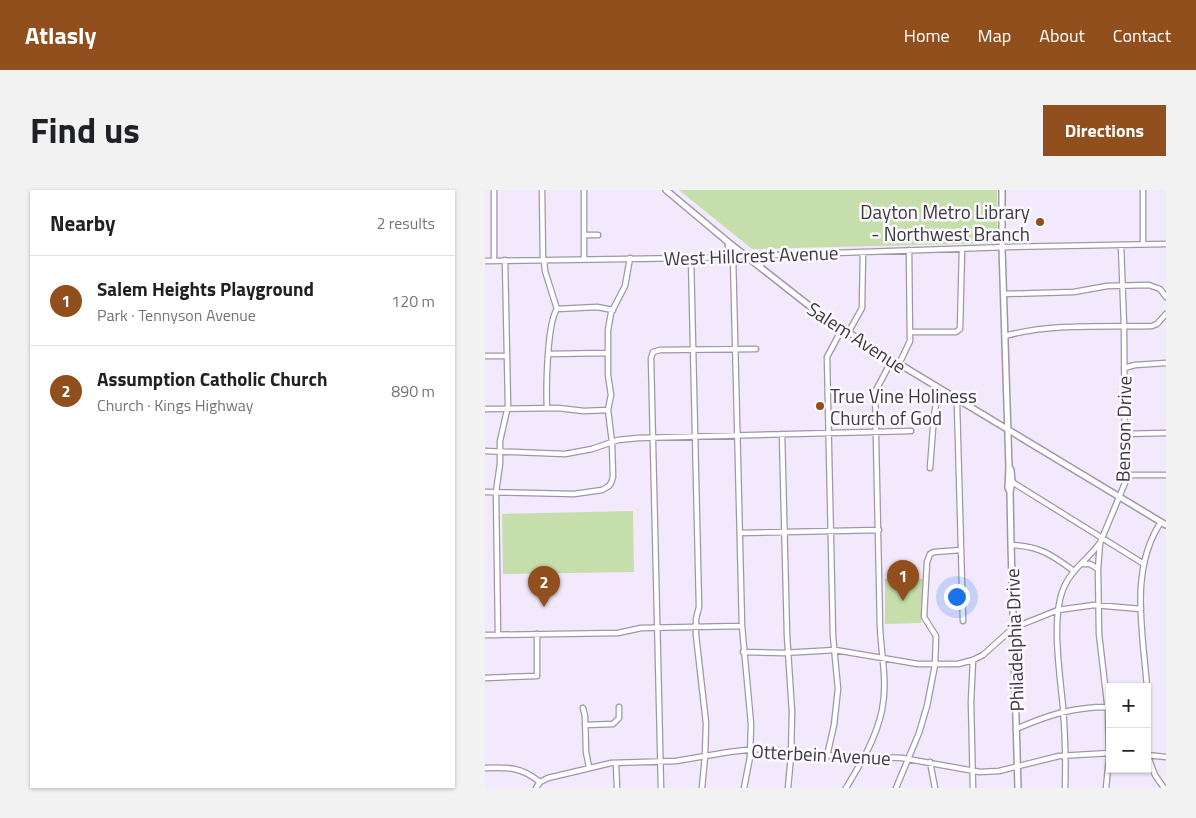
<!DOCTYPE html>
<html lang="en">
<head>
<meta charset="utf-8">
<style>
  :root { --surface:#fff; --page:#f2f2f2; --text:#202124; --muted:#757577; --line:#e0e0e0; --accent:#914f1e }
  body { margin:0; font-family:"Titillium Web",sans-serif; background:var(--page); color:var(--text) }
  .controls { position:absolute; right:15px; bottom:15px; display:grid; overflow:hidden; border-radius:0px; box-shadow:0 1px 4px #0004 }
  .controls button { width:45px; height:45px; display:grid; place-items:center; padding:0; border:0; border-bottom:1px solid var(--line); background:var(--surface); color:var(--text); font:25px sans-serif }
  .you { position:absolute; left:471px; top:406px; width:18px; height:18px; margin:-12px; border:4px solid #fff; border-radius:50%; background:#1a73e8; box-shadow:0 0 0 8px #1a73e833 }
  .badge { display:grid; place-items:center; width:32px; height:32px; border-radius:50%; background:var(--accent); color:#fff; font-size:16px; font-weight:700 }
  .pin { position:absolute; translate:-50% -41px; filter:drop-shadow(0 1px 2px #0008) }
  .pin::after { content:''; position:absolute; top:26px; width:18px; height:15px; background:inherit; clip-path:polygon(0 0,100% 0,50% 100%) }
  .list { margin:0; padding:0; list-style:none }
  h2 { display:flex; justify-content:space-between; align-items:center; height:65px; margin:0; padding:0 20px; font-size:21px }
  h2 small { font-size:16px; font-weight:400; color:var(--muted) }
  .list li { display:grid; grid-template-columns:32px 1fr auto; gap:15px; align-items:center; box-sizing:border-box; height:90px; padding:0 20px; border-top:1px solid var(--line) }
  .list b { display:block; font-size:19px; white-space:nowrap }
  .list p { margin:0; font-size:16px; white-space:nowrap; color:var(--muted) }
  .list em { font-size:16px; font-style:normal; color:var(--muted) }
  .map { position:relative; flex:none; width:681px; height:598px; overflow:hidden; border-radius:0px }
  header { display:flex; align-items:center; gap:30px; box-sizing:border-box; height:70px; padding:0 25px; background:var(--accent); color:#fff }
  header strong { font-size:24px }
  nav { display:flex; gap:28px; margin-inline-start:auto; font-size:18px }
  .intro { display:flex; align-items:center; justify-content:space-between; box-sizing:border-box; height:120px; padding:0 30px }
  h1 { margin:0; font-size:35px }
  .button { padding:12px 22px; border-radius:0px; background:var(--accent); color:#fff; font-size:18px; font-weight:700 }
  main { display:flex; gap:30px; padding:0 30px }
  aside { flex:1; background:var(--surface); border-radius:0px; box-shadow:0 1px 4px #0004 }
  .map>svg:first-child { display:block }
</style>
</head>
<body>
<header>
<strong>Atlasly</strong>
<nav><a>Home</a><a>Map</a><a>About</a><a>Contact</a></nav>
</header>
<div class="intro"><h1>Find us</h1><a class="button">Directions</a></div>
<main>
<aside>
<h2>Nearby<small>2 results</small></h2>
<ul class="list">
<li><span class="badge">1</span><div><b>Salem Heights Playground</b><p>Park · Tennyson Avenue</p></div><em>120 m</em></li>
<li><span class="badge">2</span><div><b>Assumption Catholic Church</b><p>Church · Kings Highway</p></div><em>890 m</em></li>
</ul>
</aside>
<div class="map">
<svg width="681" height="598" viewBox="0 0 681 598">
  <rect width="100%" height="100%" fill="#f3e9fd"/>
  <path fill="#c5deab" d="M194,0H512V51L510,53L267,59Z
    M148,321L149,382L18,384L17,324Z
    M400,389H438L436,433L400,434Z"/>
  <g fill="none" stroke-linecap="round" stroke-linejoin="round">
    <g stroke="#9f96a9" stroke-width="7">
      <path id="minor" d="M9,0V71
        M57,0L58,70
        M658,0V54
        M99,45H113
        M248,66L257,436L266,534L265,567L259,598
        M206,68L214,417L211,429V445L221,533L220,566L217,598
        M99,69V0
        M59,70L60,81L72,119C62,133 61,199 62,218
        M0,71L206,68L523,57L681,54
        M519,104L589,102L622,96L664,95L675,99L681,107
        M72,119L112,117L128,120
        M425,142H471L475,139L477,59
        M363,143L377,118L378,62
        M520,146C566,133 620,137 667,136L672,134L681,124
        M63,164L122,163
        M0,166H21
        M414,174L425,151L424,60
        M639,178L650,175L681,173
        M473,209L472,214L478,431
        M0,219L73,218L99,221L123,220
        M297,244L302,445L307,522L306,566L303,598
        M639,244L681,243
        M0,261L80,264L107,259L133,250L153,248L426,241
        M445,278L449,225L454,198
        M640,285H681
        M527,292L659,374
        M0,302L89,304L117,300L124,296L126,293L128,287L127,252L123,220L126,205L123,185V140L126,123L140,96L145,68
        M255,343L394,340
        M526,355C555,356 567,365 589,381
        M598,374H605L613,379
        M0,445L133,443L156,438L257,436
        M13,445L11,302L15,274V251L23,216L20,70
        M258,462L298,463L350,460L433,474H473L488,470L498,465L528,438L573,420L609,415L656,419
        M488,470L486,512L488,598
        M0,488L52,486V444
        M662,497C658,442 644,380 676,332
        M662,509V516
        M98,518L100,526L101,562L104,577
        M662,519V539
        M100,535L128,534L134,528V517
        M531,539C563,525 588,517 623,517
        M662,564L670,585L679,598
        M662,565L681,567
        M342,566L349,535L353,499L348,446L342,167L357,139
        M445,572L450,598
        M131,573L132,598
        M0,578C24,577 36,577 55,592
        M51,598L55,592L63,588L126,573L191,571L244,562L270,559L337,565L417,568L495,582L514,581L574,566L625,563
        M176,598L166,168L168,162L175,160L271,159
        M361,598C376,573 391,549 397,520C403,491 396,465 395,437C393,358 392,280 390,202L407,170
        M411,598L434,543L442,516L450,475L451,446L439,427L442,372L445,364L449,362L476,360
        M580,598C581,571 580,544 578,517C575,484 565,425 580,395C587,379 604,368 614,354
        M621,598L624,568L623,521L614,444L613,379L615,353L640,293L639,136L636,55"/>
    </g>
    <g stroke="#9f96a9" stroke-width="8">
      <path id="major" d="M181,0L243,52L336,125L391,160L681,335
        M517,0V58L524,277L523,298L525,302
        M241,67L244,61L243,52
        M276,77L274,69L276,65
        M524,277L526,280L527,292L525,302L526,355L533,598"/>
    </g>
    <use href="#minor" stroke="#fff" stroke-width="4.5"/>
    <use href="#major" stroke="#fff" stroke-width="5"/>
  </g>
  <g fill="#914f1e" stroke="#fcfafe" stroke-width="2">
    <circle cx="555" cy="32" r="5"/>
    <circle cx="335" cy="216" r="5"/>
  </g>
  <g text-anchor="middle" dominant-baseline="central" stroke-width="5" stroke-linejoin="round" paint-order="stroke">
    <g font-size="19" fill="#3d3941" stroke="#fcfafe" text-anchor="end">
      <text x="545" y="21">Dayton Metro Library<tspan x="545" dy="22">- Northwest Branch</tspan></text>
      <text x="345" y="205" text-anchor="start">True Vine Holiness<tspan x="345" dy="22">Church of God</tspan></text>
    </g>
    <g font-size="19" fill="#3d3941" stroke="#fcfafe">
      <text transform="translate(266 65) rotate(-2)">West Hillcrest Avenue</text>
      <text transform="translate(372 147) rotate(33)">Salem Avenue</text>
      <text transform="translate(638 239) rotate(-89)">Benson Drive</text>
      <text transform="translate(529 450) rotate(-92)">Philadelphia Drive</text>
      <text transform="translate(336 564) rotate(3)">Otterbein Avenue</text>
    </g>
  </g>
</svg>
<div class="controls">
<button>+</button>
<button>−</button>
</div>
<div class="you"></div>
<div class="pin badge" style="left:418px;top:411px">1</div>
<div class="pin badge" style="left:59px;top:417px">2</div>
</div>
</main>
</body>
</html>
